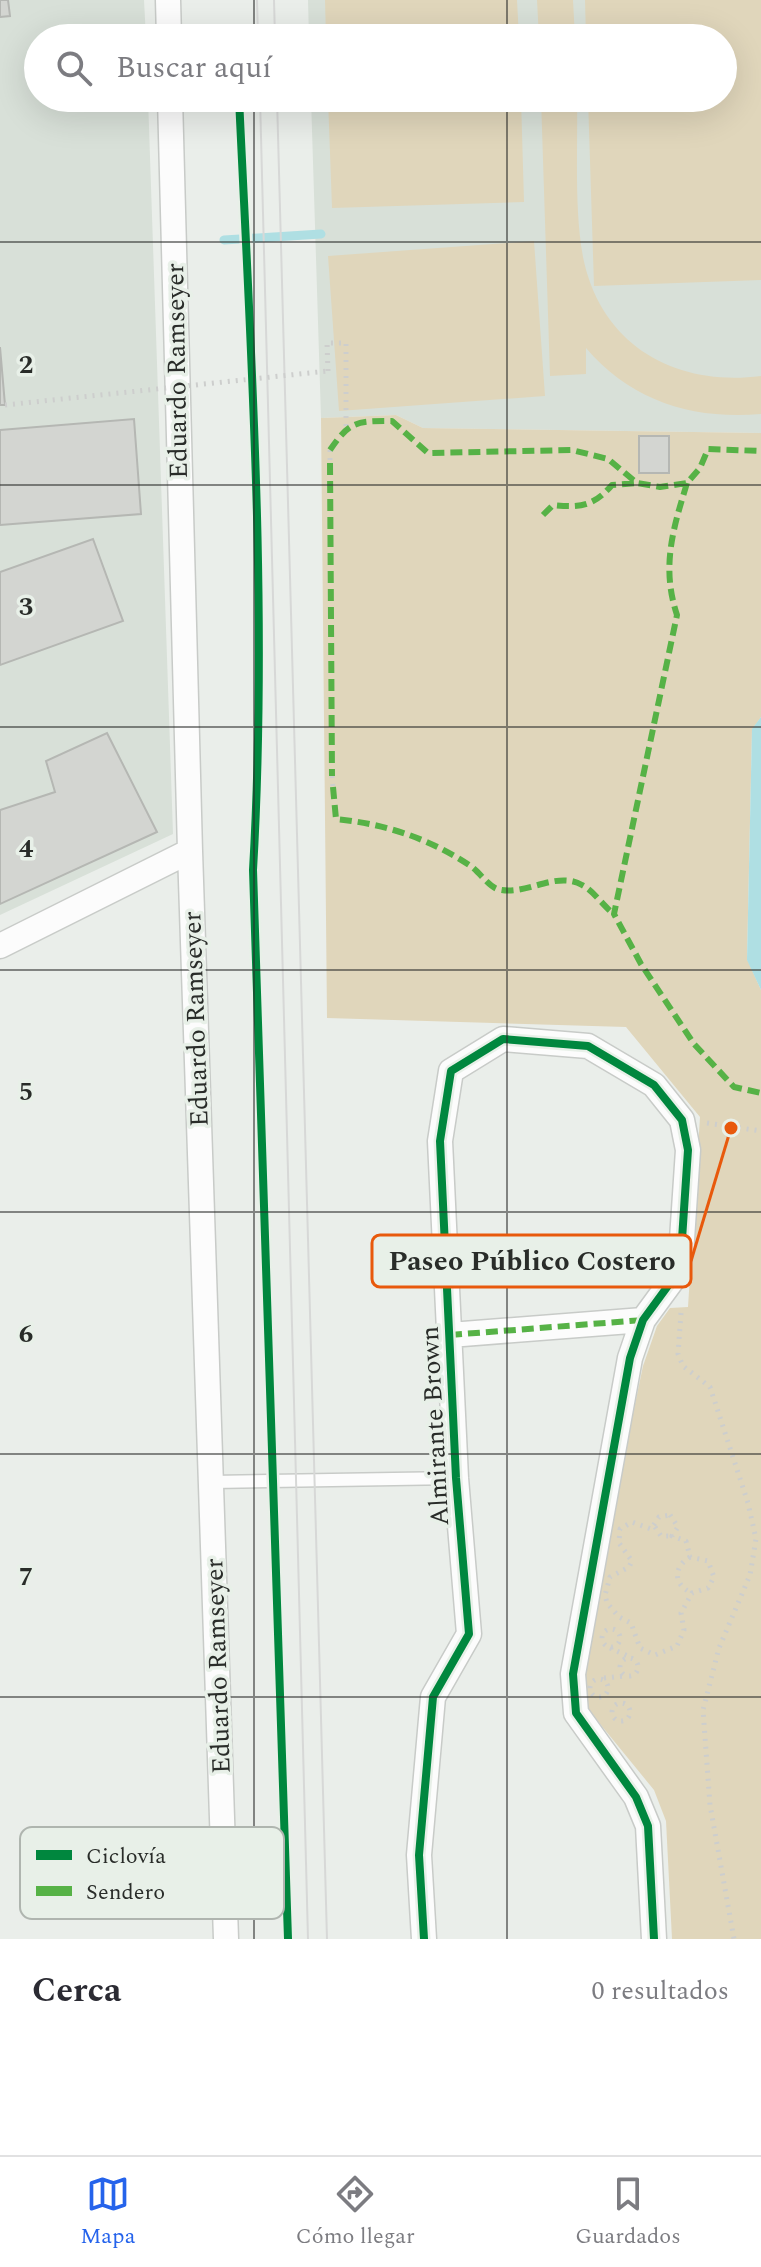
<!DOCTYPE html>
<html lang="es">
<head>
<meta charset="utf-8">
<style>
  :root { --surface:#fff; --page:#f2f2f3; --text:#2b2b33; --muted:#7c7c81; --line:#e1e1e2; --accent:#2563eb }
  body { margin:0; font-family:Spectral,serif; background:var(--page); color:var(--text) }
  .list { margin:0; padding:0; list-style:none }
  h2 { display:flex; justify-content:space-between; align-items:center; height:104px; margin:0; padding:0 32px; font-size:34px }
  h2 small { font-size:26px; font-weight:400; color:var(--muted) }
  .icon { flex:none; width:44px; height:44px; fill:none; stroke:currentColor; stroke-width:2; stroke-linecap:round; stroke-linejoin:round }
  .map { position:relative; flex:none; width:761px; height:1939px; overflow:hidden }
  .search { position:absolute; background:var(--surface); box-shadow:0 8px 32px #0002; left:24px; right:24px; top:24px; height:88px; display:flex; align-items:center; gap:20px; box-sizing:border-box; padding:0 28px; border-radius:44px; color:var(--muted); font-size:30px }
  .sheet { height:216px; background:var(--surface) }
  nav { display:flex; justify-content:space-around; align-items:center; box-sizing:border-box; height:112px; border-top:2px solid var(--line); background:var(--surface); font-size:22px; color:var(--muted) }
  nav a { display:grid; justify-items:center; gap:4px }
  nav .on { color:var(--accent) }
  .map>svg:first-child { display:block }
</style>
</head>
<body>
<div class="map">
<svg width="761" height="1939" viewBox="0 0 761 1939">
  <rect width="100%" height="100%" fill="#eaeeea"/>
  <path fill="#d8e0d8" d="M0,0H144L146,38H38V98H148L173,834L0,915Z
    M308,0H761V433L423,428L396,415L321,418L311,98H723V38H309Z"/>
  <path fill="#e0d6bb" d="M325,0H517L519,38H326Z
    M537,0H573L575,38H539Z
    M585,0H761V280L594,286L588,98H723V38H586Z
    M328,98H521L524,202L332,208Z
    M541,98H577C578,149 574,207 583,257C601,346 676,387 761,376V414C693,420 631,401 586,348V374L550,376Z
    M534,241L545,396L339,411L328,256Z
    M396,415L423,428L761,433V717L752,730L747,959L761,990V1939H672L666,1821L654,1790L587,1708L582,1657L643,1366L657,1326L670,1308L688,1307L700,1117L626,1027L327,1018L321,418Z"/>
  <path fill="#afdfe3" d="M761,717V990L747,960L752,729Z"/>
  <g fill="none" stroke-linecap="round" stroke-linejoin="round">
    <path stroke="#afdfe3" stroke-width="9" d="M224,240L321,234"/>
  </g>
  <path fill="#d3d5d1" stroke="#b5b7b3" stroke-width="2" d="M0,0H8L10,16L0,17Z
    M0,347L5,405H0Z
    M134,419L141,514L0,525V430Z
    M639,436H669V473H639Z
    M93,539L123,621L0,665V572Z
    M107,733L157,832L0,904V810L55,792L46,761Z"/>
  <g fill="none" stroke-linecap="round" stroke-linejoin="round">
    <g stroke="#c8cbc8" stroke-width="15">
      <path id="service" d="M213,1482L456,1478"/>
    </g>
    <g stroke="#c8cbc8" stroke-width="27">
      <path id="minor" d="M168,0L169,38
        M170,98L190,851L226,1939
        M0,946L190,851
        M450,1335L643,1320
        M424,1939L419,1855L433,1697L469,1634L456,1478L440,1141L451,1071L503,1039L588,1046L654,1085L682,1120L688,1150L681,1254L673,1279L643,1320L630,1358L573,1674L576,1713L636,1797L648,1826L654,1939"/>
    </g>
    <path stroke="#cdcecd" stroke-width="5" stroke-dasharray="2 6" stroke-linecap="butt" d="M328,371L327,343H346V426
      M330,450V463
      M332,776L333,787
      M707,1123L761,1131
      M681,1313L678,1354L683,1366L710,1387L748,1503L756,1539L750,1575L719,1648L703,1710L710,1805L734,1939
      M670,1515L678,1527L672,1536L686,1541L690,1557L708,1561L714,1577L708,1588L692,1593L681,1613L684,1630L677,1646L655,1655L640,1648L631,1623L619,1617L607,1603L605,1595L610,1577L629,1567L632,1561L619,1543L620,1529L632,1522L651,1529L659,1517Z
      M655,1527L661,1536H672
      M690,1557C673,1567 673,1585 692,1593
      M602 1638a9 9 0 1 1 18 0a9 9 0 1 1-18 0Z
      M610,1648L630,1657
      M620 1667a9 9 0 1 1 18 0a9 9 0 1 1-18 0Z
      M604,1678L626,1676
      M590 1688a9 9 0 1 1 18 0a9 9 0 1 1-18 0Z
      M612 1712a9 9 0 1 1 18 0a9 9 0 1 1-18 0Z"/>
    <use href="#service" stroke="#fcfcfc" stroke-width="12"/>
    <use href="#minor" stroke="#fcfcfc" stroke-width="24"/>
    <path stroke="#d7d8d7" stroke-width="2" d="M257,0L258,38
      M274,0L275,38
      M260,98L308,1939
      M277,98L327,1939"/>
    <path stroke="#cdcecd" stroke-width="5" stroke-dasharray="2 6" stroke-linecap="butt" d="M5,405L328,371"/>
    <path stroke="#56b246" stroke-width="6" stroke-dasharray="12 6" stroke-linecap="butt" d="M330,450C350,421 356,421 392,421L428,453L572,450L608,459L637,483L660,487L687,483L700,468L708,449L761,451
      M330,463L332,776
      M687,483C673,529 661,567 677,615L614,914L641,964L694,1044L734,1087L761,1093
      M543,515L553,505C580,508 594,506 612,485L637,483
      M333,787L336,819C385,824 428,838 469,865C479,871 487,885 497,889C525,897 556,870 582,885C594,891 603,906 614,914
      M450,1335L643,1320"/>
    <g stroke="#e8f0e8" stroke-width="13">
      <path id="cycleway" d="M239,98C251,355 268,613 253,870L288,1939
        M424,1939L419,1855L433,1697L469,1634L456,1478L440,1141L451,1071L503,1039L588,1046L654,1085L682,1120L688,1150L681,1254L673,1279L643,1320L630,1358L573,1674L576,1713L636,1797L648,1826L654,1939"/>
    </g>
    <use href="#cycleway" stroke="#00873e" stroke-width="8"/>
  </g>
  <path fill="none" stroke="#292c29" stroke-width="2" stroke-opacity="0.55" d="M254,0V38M507,0V38M254,98V1939M507,98V1939M0,242H761M0,485H761M0,727H761M0,970H761M0,1212H761M0,1454H761M0,1697H761"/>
  <g text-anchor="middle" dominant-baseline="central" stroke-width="7" stroke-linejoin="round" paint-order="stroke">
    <g font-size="26" fill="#292c29" stroke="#e8f0e8">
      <text transform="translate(177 371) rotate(-91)">Eduardo Ramseyer</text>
      <text transform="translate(196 1019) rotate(-92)">Eduardo Ramseyer</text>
      <text transform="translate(435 1426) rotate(-93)">Almirante Brown</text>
      <text transform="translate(218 1666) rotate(-92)">Eduardo Ramseyer</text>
    </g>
  </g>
  <rect x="20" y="1827" width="264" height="92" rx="12" fill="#e8f0e8" stroke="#afb5af" stroke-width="2"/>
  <rect x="36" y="1850" width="36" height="10" fill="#00873e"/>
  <rect x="36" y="1886" width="36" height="10" fill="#56b246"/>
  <g font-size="22" fill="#292c29">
    <text x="86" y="1863">Ciclovía</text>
    <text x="86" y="1899">Sendero</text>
  </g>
  <g font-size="26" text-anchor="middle" font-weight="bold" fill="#292c29" stroke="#e8f0e8" stroke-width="7" stroke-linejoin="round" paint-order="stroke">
    <text x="26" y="373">2</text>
    <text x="26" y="615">3</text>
    <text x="26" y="857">4</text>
    <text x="26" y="1100">5</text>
    <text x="26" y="1342">6</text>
    <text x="26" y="1585">7</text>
  </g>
  <path fill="none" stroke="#e8590c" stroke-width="3" d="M731 1128L691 1261"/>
  <circle fill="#e8590c" stroke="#e8f0e8" stroke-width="3" cx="731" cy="1128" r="8"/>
  <rect fill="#e8f0e8" stroke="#e8590c" stroke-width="3" x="372" y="1235" width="319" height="52" rx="8"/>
  <g font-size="28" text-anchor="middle" font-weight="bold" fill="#292c29">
    <text x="532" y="1270">Paseo Público Costero</text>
  </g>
</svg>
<div class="search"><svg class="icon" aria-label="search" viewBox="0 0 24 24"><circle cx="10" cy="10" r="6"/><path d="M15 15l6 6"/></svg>Buscar aquí</div>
</div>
<section class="sheet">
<h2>Cerca<small>0 resultados</small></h2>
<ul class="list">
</ul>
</section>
<nav>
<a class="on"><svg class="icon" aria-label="map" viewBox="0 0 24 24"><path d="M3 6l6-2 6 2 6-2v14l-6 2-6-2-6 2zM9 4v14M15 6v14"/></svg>Mapa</a>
<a><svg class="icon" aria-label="directions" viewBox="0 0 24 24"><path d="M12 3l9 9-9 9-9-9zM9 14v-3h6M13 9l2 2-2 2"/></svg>Cómo llegar</a>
<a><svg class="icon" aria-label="saved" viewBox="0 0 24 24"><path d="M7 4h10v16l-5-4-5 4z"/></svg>Guardados</a>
</nav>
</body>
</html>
